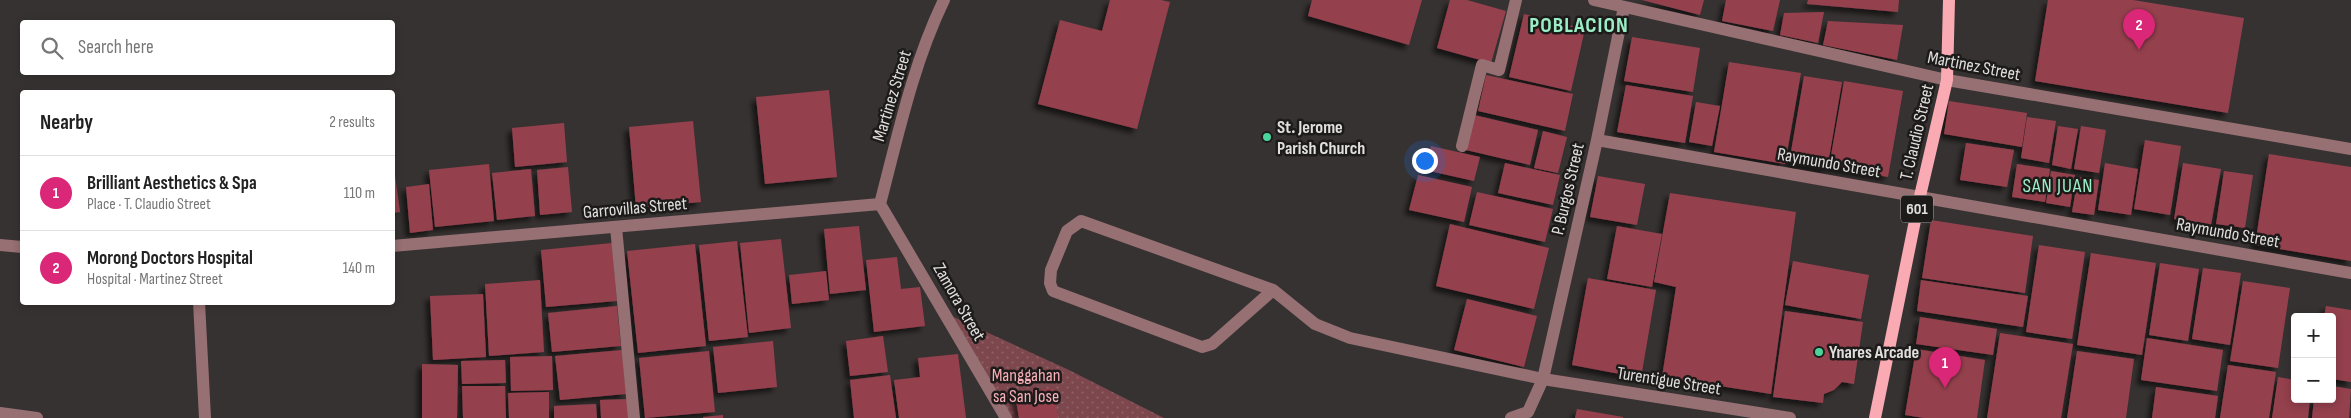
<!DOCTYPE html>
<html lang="en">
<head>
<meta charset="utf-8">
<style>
  :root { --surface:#fff; --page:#f2f2f2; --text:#222; --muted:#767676; --line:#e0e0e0; --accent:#db2777 }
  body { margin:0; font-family:"Sofia Sans Condensed",sans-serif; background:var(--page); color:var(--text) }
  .controls { position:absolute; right:15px; bottom:15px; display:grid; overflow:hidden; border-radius:5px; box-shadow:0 2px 8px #0003 }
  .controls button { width:45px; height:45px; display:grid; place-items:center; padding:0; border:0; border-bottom:1px solid var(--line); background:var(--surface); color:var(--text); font:25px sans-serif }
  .you { position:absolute; left:1424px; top:160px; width:18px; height:18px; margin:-12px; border:4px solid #fff; border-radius:50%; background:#1a73e8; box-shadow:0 0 0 8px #1a73e833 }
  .badge { display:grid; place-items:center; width:32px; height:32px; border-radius:50%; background:var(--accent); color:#fff; font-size:16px; font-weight:700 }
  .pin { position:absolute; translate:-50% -41px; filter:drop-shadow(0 1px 2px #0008) }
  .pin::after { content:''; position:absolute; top:26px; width:18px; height:15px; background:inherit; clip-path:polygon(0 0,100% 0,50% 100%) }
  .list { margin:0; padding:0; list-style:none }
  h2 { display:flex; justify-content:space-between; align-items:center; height:65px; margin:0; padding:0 20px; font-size:21px }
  h2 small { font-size:16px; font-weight:400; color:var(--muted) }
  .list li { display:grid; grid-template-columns:32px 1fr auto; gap:15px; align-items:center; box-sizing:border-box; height:75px; padding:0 20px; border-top:1px solid var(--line) }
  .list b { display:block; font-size:19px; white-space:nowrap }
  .list p { margin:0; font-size:16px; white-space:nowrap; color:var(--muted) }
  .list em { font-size:16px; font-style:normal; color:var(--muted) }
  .icon { flex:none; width:28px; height:28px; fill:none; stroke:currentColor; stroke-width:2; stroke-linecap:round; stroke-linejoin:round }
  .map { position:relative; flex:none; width:2351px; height:418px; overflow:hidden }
  .search { position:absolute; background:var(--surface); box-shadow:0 2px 8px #0003; left:20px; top:20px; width:375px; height:55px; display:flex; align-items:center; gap:12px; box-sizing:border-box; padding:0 18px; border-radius:5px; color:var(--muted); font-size:19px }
  .panel { position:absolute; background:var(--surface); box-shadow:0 2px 8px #0003; left:20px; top:90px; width:375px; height:215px; border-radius:5px }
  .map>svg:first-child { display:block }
</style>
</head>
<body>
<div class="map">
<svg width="2351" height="418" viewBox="0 0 2351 418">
  <defs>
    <pattern id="grass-dots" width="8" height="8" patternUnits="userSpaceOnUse" patternTransform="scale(1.25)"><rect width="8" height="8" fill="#7d474e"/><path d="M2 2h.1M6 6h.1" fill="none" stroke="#8f6167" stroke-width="1.8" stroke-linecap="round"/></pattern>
    <filter id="shadow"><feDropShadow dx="-4.5" dy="4.5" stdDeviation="2.5" flood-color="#0009"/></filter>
  </defs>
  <rect width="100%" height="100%" fill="#373232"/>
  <path fill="url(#grass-dots)" d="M947,314L1069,370L1164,418H1006Z"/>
  <path fill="#94414e" filter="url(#shadow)" d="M1110,0H1161L1170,2L1137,129L1038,104L1060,20L1102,31Z
    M1312,0H1422L1409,45L1308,16Z
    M1450,0H1467L1506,11L1491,63L1437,48Z
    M1642,0H1704L1700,15Z
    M1726,0H1780L1773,31L1722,21Z
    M1808,0H1899L1898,12L1807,4Z
    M2048,0H2133L2244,18L2228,113L2035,81Z
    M1824,12L1818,43L1780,35L1784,13Z
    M1524,14L1585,29L1571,91L1509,77Z
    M1828,21L1903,25L1897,60L1823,45Z
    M1632,37L1700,48L1693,92L1624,81Z
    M1729,62L1801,73L1785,164L1714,152Z
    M1486,75L1573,94L1565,131L1478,111Z
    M1804,76L1842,82L1827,170L1789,163Z
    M1844,81L1903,91L1888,177L1829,167Z
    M1626,85L1693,96L1685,143L1617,132Z
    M829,90L837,177L765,184L756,97Z
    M1949,101L2027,113L2022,147L1944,134Z
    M1696,102L1720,106L1712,146L1689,142Z
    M1474,115L1538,130L1530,165L1466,150Z
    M2027,117L2056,121L2049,163L2021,158Z
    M693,121L701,202L636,208L629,127Z
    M564,123L567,162L515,167L512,128Z
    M2058,126L2078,129L2071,169L2052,165Z
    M2081,126L2106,130L2099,173L2074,169Z
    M1543,131L1567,137L1558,173L1534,168Z
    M2145,140L2181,146L2170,215L2134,209Z
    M1966,143L2014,150L2007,187L1960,180Z
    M1431,146L1480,157L1474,181L1425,170Z
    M392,153L400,212L392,213Z
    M2269,154L2351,167V261L2255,245Z
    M1505,163L1560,175L1553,205L1498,193Z
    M2105,163L2138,169L2131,215L2098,210Z
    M2183,163L2221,169L2211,225L2174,219Z
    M489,164L494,221L435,227L429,170Z
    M2017,164L2050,169L2045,202L2012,197Z
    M568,167L572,212L540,215L537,170Z
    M531,169L535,216L497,220L492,173Z
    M2051,171L2075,175L2070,207L2046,203Z
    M2224,171L2253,175L2245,228L2216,224Z
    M1418,175L1472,187L1464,222L1409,210Z
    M1598,176L1645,184L1637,225L1590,217Z
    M2078,177L2099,180L2094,215L2072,212Z
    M429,184L433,230L410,233L406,187Z
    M1477,192L1553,209L1545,242L1469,225Z
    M1670,193L1796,212L1771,394L1662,377L1676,287L1654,282Z
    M1931,220L2033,236L2025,293L1922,278Z
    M1450,224L1549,248L1534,309L1436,286Z
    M859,226L866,290L830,294L824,229Z
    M1617,226L1662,234L1652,287L1607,279Z
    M781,239L791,328L749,333L740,243Z
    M737,241L748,337L709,341L699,245Z
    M612,243L617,301L546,307L541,250Z
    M695,244L706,346L638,353L627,251Z
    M2039,245L2085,252L2072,339L2026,332Z
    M2091,253L2156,263L2142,355L2077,345Z
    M897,257L901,289L920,287L925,326L874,332L866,260Z
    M1793,261L1869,275L1861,319L1785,305Z
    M2160,263L2199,269L2188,341L2149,335Z
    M2203,268L2241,273L2230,345L2192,339Z
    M826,271L829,300L792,304L789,275Z
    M1588,278L1656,290L1641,378L1572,365Z
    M540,280L544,352L489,356L485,284Z
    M1921,280L2028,296L2023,327L1917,311Z
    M2243,281L2290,288L2278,368L2230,361Z
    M483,294L486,357L433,360L430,296Z
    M1467,299L1537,316L1524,367L1454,350Z
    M617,306L621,346L552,352L548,313Z
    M2326,306L2351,310V382L2332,379V317H2324Z
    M1785,311L1863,322L1854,384L1842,382L1834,390L1824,394L1823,403L1773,397Z
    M1920,317L1997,329L1993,355L1916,344Z
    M2000,333L2073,344L2061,418H1987Z
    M883,336L888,372L850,376L846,341Z
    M2147,338L2223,350L2217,391L2141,380Z
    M773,341L777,387L718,393L713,347Z
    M1916,349L1985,360L1977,418H1924L1905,415Z
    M622,350L626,394L560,400L555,356Z
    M709,351L715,412L645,418L639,358Z
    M2077,351L2134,359L2126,418H2067Z
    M958,354L966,418H899L894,380L920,377L918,358Z
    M552,356L553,390L511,391L510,357Z
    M505,360L506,383L462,384L461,361Z
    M422,364L458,365L457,418H422Z
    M2228,365L2276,372L2269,418H2220Z
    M890,375L896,418H854L850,380Z
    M2278,377L2295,380V399H2310L2308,418H2272Z
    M462,386H505L506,418H463Z
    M2332,386L2351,389L2349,418H2312L2314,399H2332Z
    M2156,387L2218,396L2215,418H2152Z
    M1053,388L1058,418H1019L1015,394Z
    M549,392V418H509L508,393Z
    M629,399L630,418H601L600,400Z
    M596,404L597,418H554V406Z
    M1577,409L1623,417V418H1575Z
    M723,415V418H703V417Z"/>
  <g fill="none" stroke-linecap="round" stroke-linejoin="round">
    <path stroke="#977073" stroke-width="12" d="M1594,0L1947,80L2351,149
      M1597,140L2351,273
      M1462,146L1482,65L1499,70L1516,0
      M880,204L1006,418
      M880,204C898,135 913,64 944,0
      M616,227L634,418
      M0,245L22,247
      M392,246L880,204
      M1273,290L1212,344L1202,347L1053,291L1050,283L1051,270L1067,231L1081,221L1273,290L1315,324L1350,338L1543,379L1790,418
      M199,302L205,418
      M0,413L37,418
      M1511,418L1528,412L1543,379L1597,140L1624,7"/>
    <path stroke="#faaab2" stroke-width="12" d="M1875,418L1920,196L1947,80L1949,0"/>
  </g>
  <g fill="#4ad49c" stroke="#1d1a1a" stroke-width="2">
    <circle cx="1267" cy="137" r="5"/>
    <circle cx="1819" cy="352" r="5"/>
  </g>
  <g text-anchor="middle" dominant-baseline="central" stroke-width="5" stroke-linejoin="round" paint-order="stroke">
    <rect fill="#1d1a1a" stroke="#a6a3a3" stroke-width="1" x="1901" y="195.5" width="32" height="27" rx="4"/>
    <g font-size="16" font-weight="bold" fill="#e1dede">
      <text x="1917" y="209">601</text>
    </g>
    <g font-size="18" fill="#e1dede" stroke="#1d1a1a">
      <text transform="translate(1974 66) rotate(11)">Martinez Street</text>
      <text transform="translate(892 96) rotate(-73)">Martinez Street</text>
      <text transform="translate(1917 132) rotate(-77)">T. Claudio Street</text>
      <text transform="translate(1829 163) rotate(10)">Raymundo Street</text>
      <text transform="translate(1568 189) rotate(-77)">P. Burgos Street</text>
      <text transform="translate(635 208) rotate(-5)">Garrovillas Street</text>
      <text transform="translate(2228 233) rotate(10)">Raymundo Street</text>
      <text transform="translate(959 302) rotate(60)">Zamora Street</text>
      <text transform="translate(1669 381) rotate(9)">Turentigue Street</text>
    </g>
    <g font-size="18" font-weight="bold" fill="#e1dede" stroke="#1d1a1a" text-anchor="start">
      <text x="1277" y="127">St. Jerome<tspan x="1277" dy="21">Parish Church</tspan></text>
      <text x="1829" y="352">Ynares Arcade</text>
    </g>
    <g font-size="18" fill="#f9b0b8" stroke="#1d1a1a">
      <text x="1026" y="375">Manggahan<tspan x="1026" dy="21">sa San Jose</tspan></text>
    </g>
    <g font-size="20" letter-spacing="1" fill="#9befc7" stroke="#1d1a1a">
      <text x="2058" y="186">SAN JUAN</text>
    </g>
    <g font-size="22" font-weight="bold" letter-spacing="1" fill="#9befc7" stroke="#1d1a1a">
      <text x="1579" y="25">POBLACION</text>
    </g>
  </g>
</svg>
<div class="controls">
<button>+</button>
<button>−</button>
</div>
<div class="you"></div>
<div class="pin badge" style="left:1945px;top:388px">1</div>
<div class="pin badge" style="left:2139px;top:50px">2</div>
<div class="search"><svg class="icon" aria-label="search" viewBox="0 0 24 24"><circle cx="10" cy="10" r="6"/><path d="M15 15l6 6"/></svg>Search here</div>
<section class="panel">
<h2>Nearby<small>2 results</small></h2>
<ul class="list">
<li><span class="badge">1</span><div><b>Brilliant Aesthetics &amp; Spa</b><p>Place · T. Claudio Street</p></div><em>110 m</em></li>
<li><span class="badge">2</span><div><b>Morong Doctors Hospital</b><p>Hospital · Martinez Street</p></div><em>140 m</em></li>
</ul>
</section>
</div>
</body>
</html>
